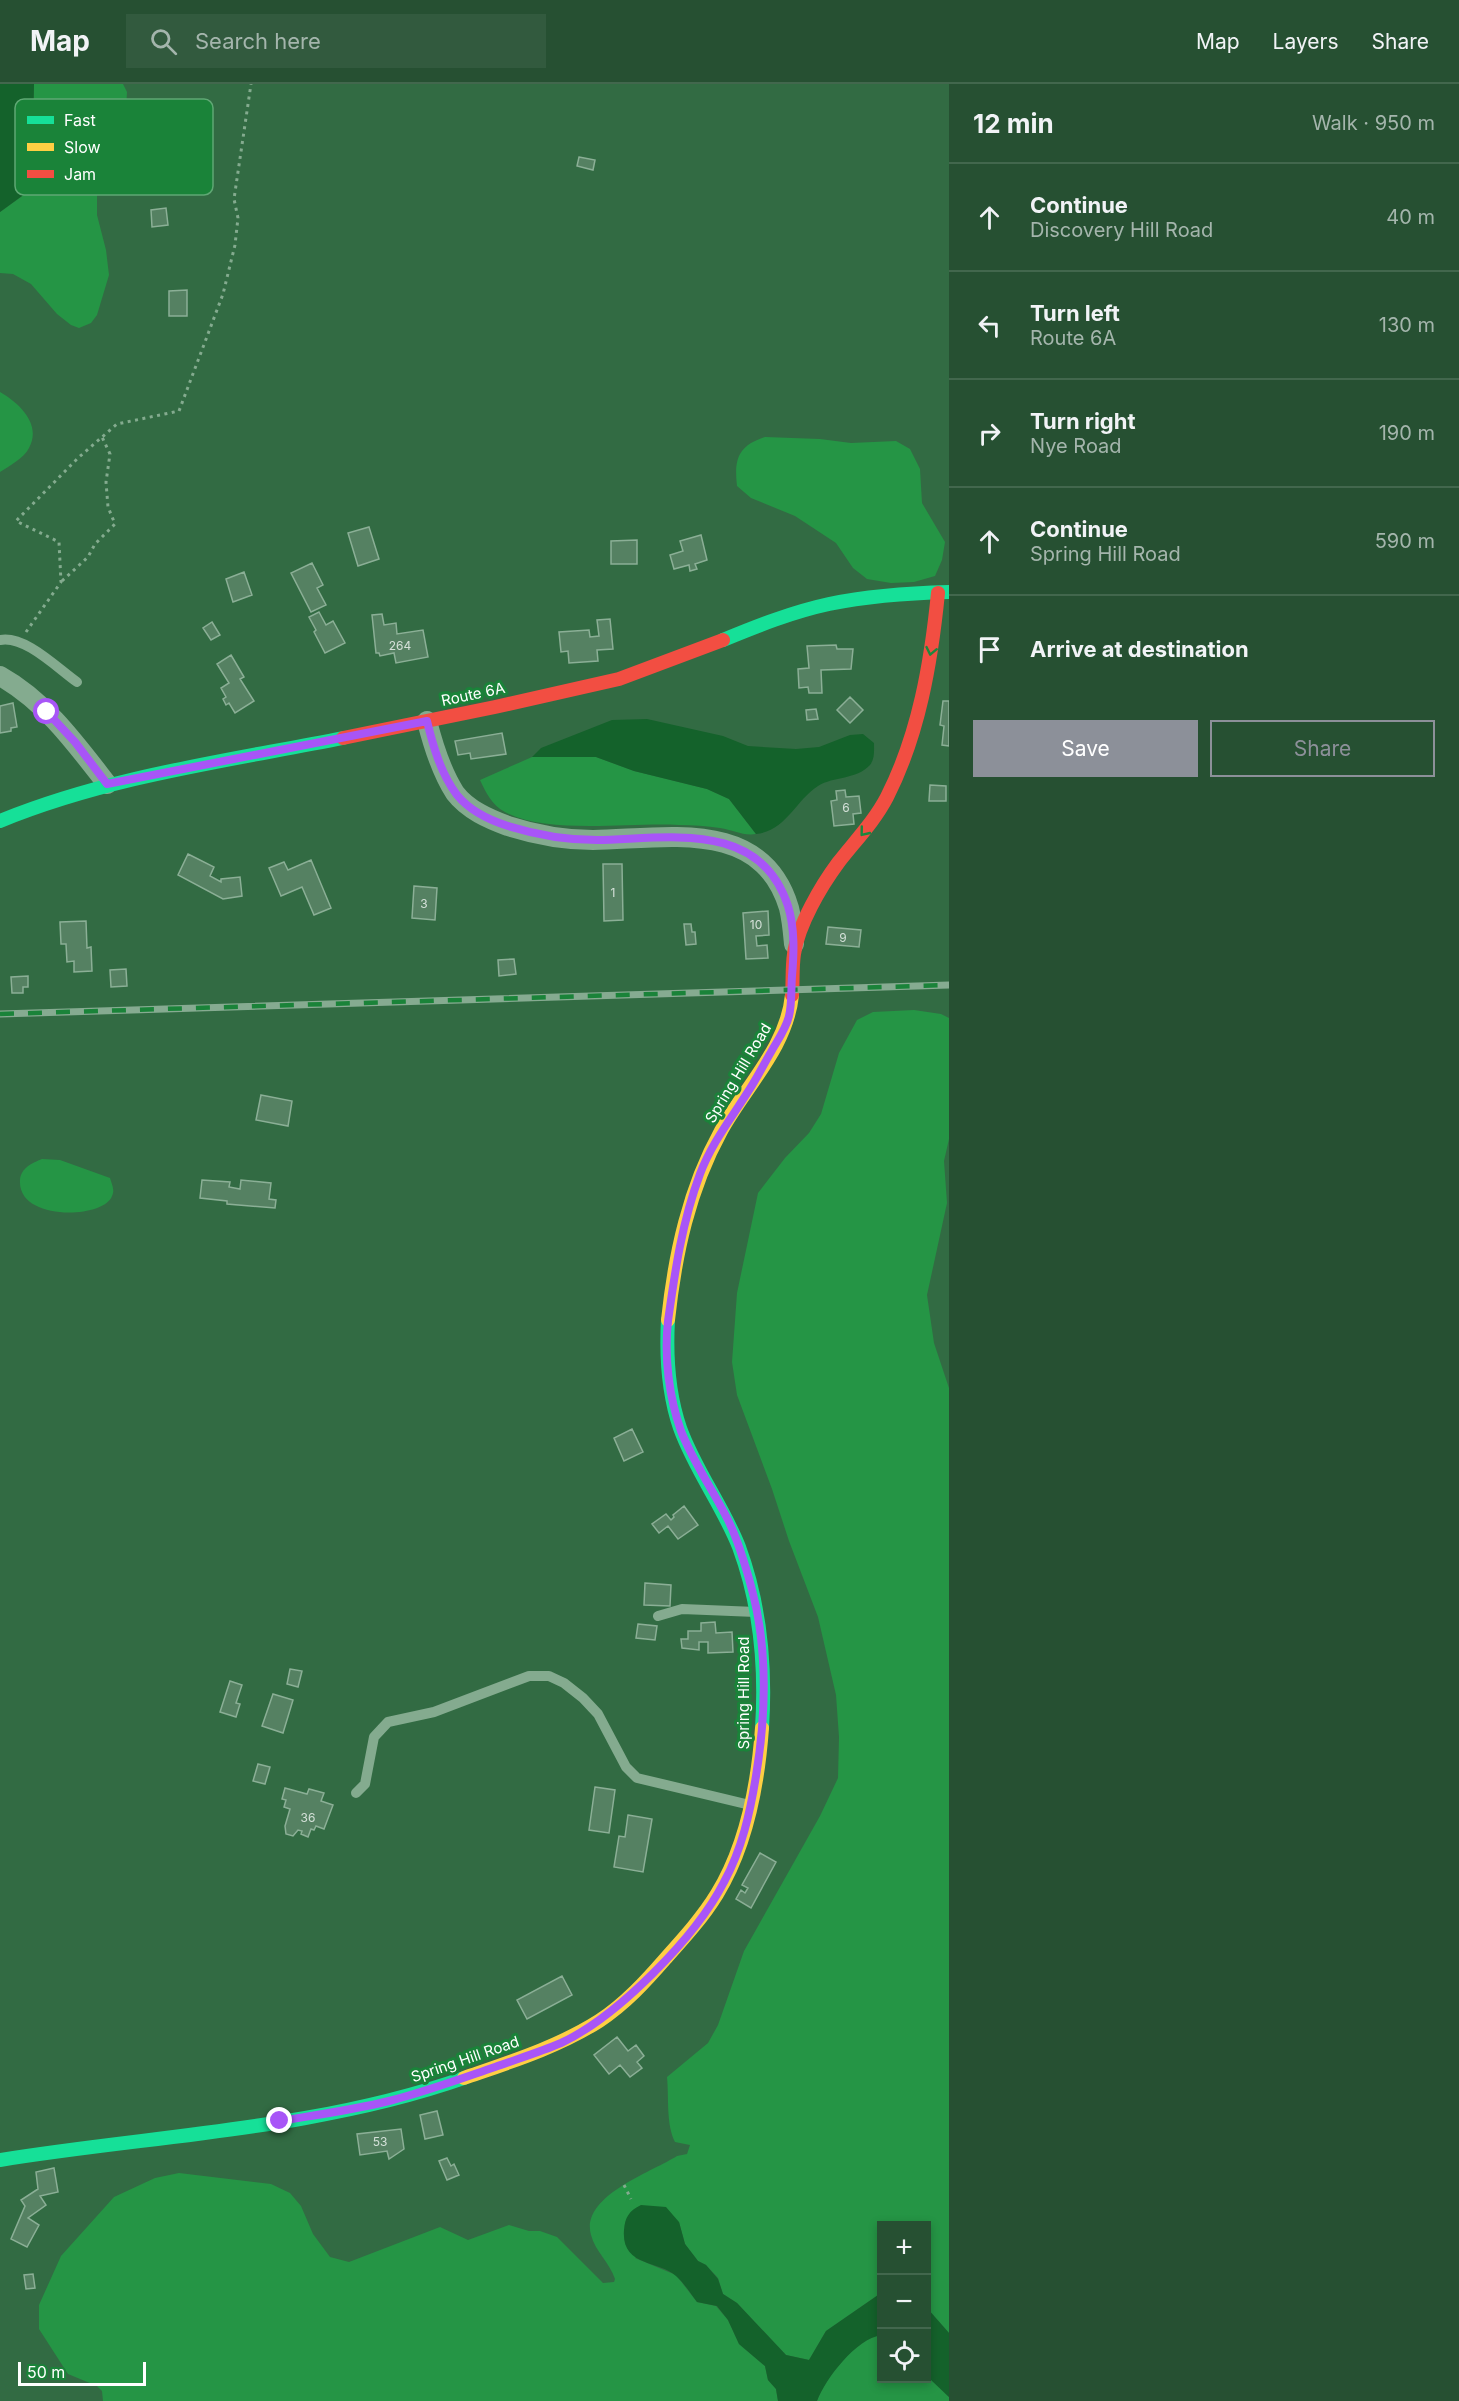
<!DOCTYPE html>
<html lang="en">
<head>
<meta charset="utf-8">
<style>
  :root { --surface:#265032; --page:#325a3e; --text:#f1f3f6; --muted:#a4b5ac; --line:#42674d; --accent:#8c9099 }
  body { margin:0; font-family:Inter,sans-serif; background:var(--page); color:var(--text) }
  .controls { position:absolute; right:18px; bottom:18px; display:grid; overflow:hidden; border-radius:0px; box-shadow:0 3px 9px #0003 }
  .controls button { width:54px; height:54px; display:grid; place-items:center; padding:0; border:0; border-bottom:2px solid var(--line); background:var(--surface); color:var(--text); font:30px sans-serif }
  .scale { position:absolute; left:18px; bottom:15px; width:128px; box-sizing:border-box; padding-left:6px; border:3px solid #fff; border-top:0; font-size:16px; line-height:21px; white-space:nowrap; color:#fff; -webkit-text-stroke:4px #1a8339; paint-order:stroke }
  .stop { position:absolute; width:18px; height:18px; margin:-14px; border:4px solid #a855f7; border-radius:50%; background:#fff }
  .stop.end { background:#a855f7; border-color:#fff; box-shadow:0 2px 6px #0008 }
  .list { margin:0; padding:0; list-style:none }
  h2 { display:flex; justify-content:space-between; align-items:center; height:78px; margin:0; padding:0 24px; font-size:26px }
  h2 small { font-size:20px; font-weight:400; color:var(--muted) }
  .list li { display:grid; grid-template-columns:39px 1fr auto; gap:18px; align-items:center; box-sizing:border-box; height:108px; padding:0 24px; border-top:2px solid var(--line) }
  .list b { display:block; font-size:22px; white-space:nowrap }
  .list p { margin:0; font-size:20px; white-space:nowrap; color:var(--muted) }
  .list em { font-size:20px; font-style:normal; color:var(--muted) }
  .actions { display:flex; gap:12px; padding:18px 24px }
  .actions a { flex:1; padding:14px 0; border:2px solid var(--accent); border-radius:0px; text-align:center; font-size:21px; color:var(--accent) }
  .actions .main { background:var(--accent); color:#fff }
  .icon { flex:none; width:33px; height:33px; fill:none; stroke:currentColor; stroke-width:2; stroke-linecap:round; stroke-linejoin:round }
  .map { position:relative; flex:none; width:949px; height:2317px; overflow:hidden }
  header { display:flex; align-items:center; gap:36px; box-sizing:border-box; height:84px; padding:0 30px; background:var(--surface); border-bottom:2px solid var(--line) }
  header strong { font-size:28px }
  nav { display:flex; gap:33px; margin-inline-start:auto; font-size:21px }
  .search { width:420px; height:54px; background:var(--page); display:flex; align-items:center; gap:15px; box-sizing:border-box; padding:0 21px; border-radius:0px; color:var(--muted); font-size:22px }
  main { display:flex }
  aside { flex:1; background:var(--surface) }
  .map>svg:first-child { display:block }
</style>
</head>
<body>
<header>
<strong>Map</strong>
<div class="search"><svg class="icon" aria-label="search" viewBox="0 0 24 24"><circle cx="10" cy="10" r="6"/><path d="M15 15l6 6"/></svg>Search here</div>
<nav><a>Map</a><a>Layers</a><a>Share</a></nav>
</header>
<main>
<div class="map">
<svg width="949" height="2317" viewBox="0 0 949 2317">
  <rect width="100%" height="100%" fill="#326b43"/>
  <path fill="#259545" d="M34,0H123L127,8L124,62L111,91L97,110V131L106,166L109,191L97,231L91,239L79,244L71,241L57,230L31,200L13,190L0,189V128L22,112L28,82L26,65L33,40Z
    M0,308C19,319 42,340 29,364C24,374 9,382 0,388Z
    M765,353L820,355L851,359L896,357L910,365L920,385L922,419L945,458L942,476L935,492L914,498L891,499L867,495L853,484L836,459L795,432L751,414L737,402C734,375 738,362 765,353Z
    M532,673H596L634,687L707,705L729,715L756,750C743,752 733,746 720,744C707,742 693,741 679,741C630,738 547,751 505,728C492,721 486,709 480,696Z
    M914,926L941,930L949,934V1055L944,1077L947,1119L927,1211L934,1259L949,1304V2249L927,2224L926,2142H882L881,2209L826,2247L809,2276L786,2271L737,2219L723,2210L718,2194L706,2181L698,2177L685,2160L679,2138L635,2174L676,2191L697,2218L716,2222L728,2236L739,2260L765,2282L768,2296L776,2305L778,2317H103L102,2307L97,2302L68,2290L39,2245V2221L61,2172L114,2113L155,2094L179,2089L271,2100L290,2109L301,2122L313,2150L330,2173L349,2178L440,2143L468,2156L509,2141L529,2147H540L557,2153L603,2199L614,2198L615,2195C610,2179 595,2167 591,2151C580,2112 652,2088 677,2072L687,2070L690,2061L675,2058C666,2040 669,2014 667,1993L708,1959L718,1941L744,1867L820,1732L838,1694L839,1653L836,1611L818,1533L789,1457L772,1405L737,1311L732,1278L737,1209L758,1109L785,1074L809,1049L821,1030L839,969L857,936L873,928Z
    M42,1075L60,1076L110,1094C112,1101 115,1106 112,1112C104,1135 17,1138 20,1096C21,1084 32,1079 42,1075Z
    M881,2251L882,2294H926L927,2285L929,2294L949,2313V2317H817C825,2294 856,2255 881,2251Z"/>
  <path fill="#14622b" d="M0,0H34L33,40L26,65L28,99L22,112L0,128Z
    M647,635L723,652L748,662L796,665L819,663L850,651L863,650L874,659C874,666 875,675 870,681C856,696 834,692 818,702C795,717 786,747 756,750L729,715L707,705L634,687L596,673H532L541,664L612,636Z
    M641,2121L666,2123L679,2138L685,2160L698,2177L706,2181L718,2195L723,2210L737,2219L786,2271L809,2276L826,2247L881,2209V2251C856,2255 826,2294 817,2317H778L776,2305L768,2296L765,2282L739,2260L728,2236L717,2222L697,2218C691,2210 684,2199 676,2192C658,2176 621,2183 624,2146C625,2133 629,2127 641,2121Z
    M927,2224L949,2249V2313L929,2294L926,2285Z"/>
  <path fill="#558162" stroke="#8baf96" stroke-width="1.5" d="M579,73L595,76L593,86L577,82Z
    M166,124L168,141L152,143L151,126Z
    M187,206V232H169V207Z
    M369,443L379,475L358,482L348,449Z
    M701,451L707,476L695,480L697,485L690,487L689,481L674,485L670,471L683,467L680,457Z
    M637,456V480H611V457Z
    M312,479L323,501L317,504L326,521L311,528L291,489Z
    M244,488L252,511L233,518L226,495Z
    M319,528L326,541L333,537L345,559L325,569L314,548L316,546L309,533Z
    M382,530L384,541L396,539L397,550L423,546L428,573L396,579L394,569L380,572L379,569H376L372,531Z
    M610,535L613,565L597,566L598,577L569,579L568,567L561,568L559,548L589,546L590,553L599,552L597,536Z
    M212,538L220,551L211,556L203,544Z
    M836,561L837,565H853L851,585L821,586L822,609H809L808,603L799,604L798,585L809,584L807,562Z
    M231,571L244,593L240,595L254,617L235,629L229,619L226,621L223,615L226,613L221,604L229,599L217,580Z
    M850,613L863,626L850,639L837,626Z
    M943,617H949V662L942,661L944,642L940,641Z
    M13,619L17,643L11,644V647L0,649V622Z
    M816,625L818,635L807,636L806,626Z
    M502,649L506,670L471,675L470,669L458,671L455,657Z
    M930,701L946,702V717H929Z
    M845,706L846,713L859,712L861,729L853,730L854,740L834,742L831,717L837,716L836,707Z
    M188,770L214,783L210,792L221,798V795L240,793L242,812L223,815L178,791Z
    M311,776L331,824L314,831L302,803L281,812L269,784L284,778L288,786Z
    M603,780H622L623,836L604,837Z
    M414,802L437,804L435,836L412,834Z
    M768,827L769,851L756,852L757,862L767,861L768,874L746,875L743,829Z
    M86,837L87,864L91,863L92,887L74,888V877L67,878L66,860H61L60,838Z
    M684,840H691L692,848H695L696,860L686,861Z
    M828,843L861,846L859,863L826,860Z
    M514,875L516,890L499,892L498,876Z
    M126,885L127,902L111,903L110,886Z
    M28,892V903H23V909H12L11,893Z
    M261,1011L292,1017L288,1042L256,1036Z
    M202,1096L230,1098L229,1103L240,1105L241,1096L271,1099L269,1115L276,1116L275,1124L227,1120V1117L200,1114Z
    M632,1345L643,1368L624,1377L614,1354Z
    M684,1422L698,1441L678,1455L668,1442L659,1449L652,1440L666,1430L671,1436L674,1433L673,1431Z
    M645,1499L671,1501L670,1522L644,1521Z
    M715,1538L716,1549L732,1548L733,1568L708,1569V1558H699V1566L682,1564L681,1555H688V1547H701V1539Z
    M638,1540L657,1542L655,1556L636,1554Z
    M290,1585L302,1587L298,1603L287,1600Z
    M230,1597L242,1601L236,1619L240,1620L236,1633L220,1628Z
    M273,1610L293,1616L283,1649L262,1642Z
    M258,1680L270,1683L265,1700L253,1697Z
    M595,1703L615,1706L609,1749L589,1746Z
    M285,1704L307,1710L309,1705L324,1709L321,1717L333,1721L324,1745L316,1742L314,1746L311,1745L308,1753L301,1750L302,1747L298,1746L293,1752L286,1750L285,1742L290,1725L284,1723L286,1716L282,1715Z
    M628,1731L652,1735L643,1788L614,1783L619,1752L625,1753Z
    M760,1769L776,1778L751,1824L736,1815L741,1806L745,1809L748,1804L742,1801Z
    M562,1892L572,1911L527,1935L517,1916Z
    M617,1953L628,1967L636,1961L644,1972L637,1978L642,1984L630,1993L620,1981L609,1990L594,1971Z
    M437,2027L443,2051L425,2055L420,2031Z
    M401,2045L404,2065L389,2075L387,2067L360,2071L357,2050Z
    M447,2074L451,2082L454,2080L459,2091L447,2096L439,2077Z
    M54,2084L58,2108L40,2112L46,2121L28,2134L39,2141L27,2163L11,2155L25,2122L21,2116L38,2105L36,2088Z
    M33,2190L35,2204L26,2205L24,2191Z"/>
  <g fill="none" stroke-linecap="round" stroke-linejoin="round">
    <path stroke="#84ab8f" stroke-width="3" stroke-dasharray="3 4.5" stroke-linecap="butt" d="M62,497L88,473L95,460L115,440L108,423L106,398L110,370L102,353
      M26,548L61,498L59,458L16,437L78,374L117,340L179,327L223,210L235,161L238,134L234,115L251,0
      M624,2101L631,2115"/>
    <path stroke="#84ab8f" stroke-width="10" d="M0,556C25,551 57,584 77,598
      M658,1532L682,1525L756,1528
      M356,1709L365,1700L374,1653L388,1638L434,1628L529,1592H549L564,1599L583,1614L598,1630L626,1683L637,1694L750,1721"/>
    <path stroke="#84ab8f" stroke-width="20" d="M0,592C45,617 76,660 107,700
      M427,637C433,661 441,687 455,709C468,726 489,735 508,742C536,751 564,756 593,756C665,755 762,733 789,824C792,836 793,849 794,860"/>
    <path stroke="#16e098" stroke-width="14" d="M723,556C757,542 792,528 829,520C868,512 909,509 949,508
      M0,737C110,692 227,677 343,654
      M668,1236C666,1272 668,1309 680,1344C695,1386 723,1422 739,1463C760,1520 766,1583 762,1644
      M0,2076C155,2051 315,2046 464,1994"/>
    <path stroke="#ffcf43" stroke-width="14" d="M668,1236C675,1170 689,1105 721,1047C745,1003 787,963 792,911
      M464,1994C510,1978 558,1963 599,1937C625,1920 646,1897 666,1874C684,1854 703,1833 717,1810C747,1761 758,1700 762,1644"/>
    <path stroke="#f24e42" stroke-width="14" d="M343,654L495,623L619,595L723,556
      M792,911C793,897 792,883 794,870C798,841 821,802 838,779C855,757 874,738 887,713C919,650 931,579 938,509"/>
    <g stroke="#86ab91" stroke-width="7">
      <path id="rail" d="M0,930L949,901"/>
    </g>
    <use href="#rail" stroke="#1a8339" stroke-width="4.5" stroke-dasharray="14" stroke-linecap="butt"/>
  </g>
  <defs><path id="oneway-chevron" d="M-2-3.5L2.5 0L-2 3.5" fill="none" stroke-width="1.6" stroke-linecap="round" stroke-linejoin="round" transform="scale(1.5)"/></defs>
  <g stroke="#1a883e">
    <use href="#oneway-chevron" transform="translate(931 567) rotate(102)"/>
    <use href="#oneway-chevron" transform="translate(864 748) rotate(129)"/>
  </g>
  <g fill="none" stroke-linecap="round" stroke-linejoin="round">
    <path stroke="#a855f7" stroke-width="8" d="M47,628L75,658L107,700L427,637C433,662 441,690 457,711C470,727 489,736 508,742C537,751 567,756 597,756C668,755 760,735 788,822C795,845 794,869 792,892C791,905 792,920 789,932C786,945 777,957 771,968C764,980 758,992 751,1003C733,1032 712,1058 700,1090C682,1138 675,1187 668,1237C664,1273 669,1313 681,1347C693,1378 713,1406 728,1436C738,1456 745,1480 751,1502C768,1563 766,1631 756,1692C750,1729 742,1765 724,1798C696,1853 617,1933 561,1959C540,1968 517,1975 495,1983C460,1995 425,2008 389,2017C353,2026 316,2031 280,2037"/>
  </g>
  <g text-anchor="middle" dominant-baseline="central" stroke-width="6" stroke-linejoin="round" paint-order="stroke">
    <g font-size="12" fill="#d4e0d8">
      <text x="400" y="561">264</text>
      <text x="846" y="723">6</text>
      <text x="613" y="808">1</text>
      <text x="424" y="819">3</text>
      <text x="756" y="840">10</text>
      <text x="843" y="853">9</text>
      <text x="308" y="1733">36</text>
      <text x="380" y="2057">53</text>
    </g>
    <g font-size="15" fill="#fff" stroke="#1a8339">
      <text transform="translate(473 610) rotate(-12)">Route 6A</text>
      <text transform="translate(738 989) rotate(-59)">Spring Hill Road</text>
      <text transform="translate(743 1609) rotate(-90)">Spring Hill Road</text>
      <text transform="translate(465 1975) rotate(-19)">Spring Hill Road</text>
    </g>
  </g>
  <rect x="15" y="15" width="198" height="96" rx="9" fill="#1a8339" stroke="#5fa874" stroke-width="1.5"/>
  <rect x="27" y="32" width="27" height="8" fill="#16e098"/>
  <rect x="27" y="59" width="27" height="8" fill="#ffcf43"/>
  <rect x="27" y="86" width="27" height="8" fill="#f24e42"/>
  <g font-size="16" fill="#fff">
    <text x="64" y="42">Fast</text>
    <text x="64" y="69">Slow</text>
    <text x="64" y="96">Jam</text>
  </g>
</svg>
<div class="controls">
<button>+</button>
<button>−</button>
<button><svg class="icon" aria-label="locate" viewBox="0 0 24 24"><circle cx="12" cy="12" r="6"/><path d="M12 2v4M12 18v4M2 12h4M18 12h4"/></svg></button>
</div>
<div class="scale">50 m</div>
<div class="stop" style="left:47px;top:628px"></div>
<div class="stop end" style="left:280px;top:2037px"></div>
</div>
<aside>
<h2>12 min<small>Walk · 950 m</small></h2>
<ul class="list">
<li><svg class="icon" aria-label="ahead" viewBox="0 0 24 24"><path d="M12 20V5M6 11l6-6 6 6"/></svg><div><b>Continue</b><p>Discovery Hill Road</p></div><em>40 m</em></li>
<li><svg class="icon" aria-label="left" viewBox="0 0 24 24"><path d="M17 20v-9H6M10 6l-5 5 5 5"/></svg><div><b>Turn left</b><p>Route 6A</p></div><em>130 m</em></li>
<li><svg class="icon" aria-label="right" viewBox="0 0 24 24"><path d="M7 20v-9h11M14 6l5 5-5 5"/></svg><div><b>Turn right</b><p>Nye Road</p></div><em>190 m</em></li>
<li><svg class="icon" aria-label="ahead" viewBox="0 0 24 24"><path d="M12 20V5M6 11l6-6 6 6"/></svg><div><b>Continue</b><p>Spring Hill Road</p></div><em>590 m</em></li>
<li><svg class="icon" aria-label="arrive" viewBox="0 0 24 24"><path d="M6 21V4h12l-3 4 3 4H6"/></svg><div><b>Arrive at destination</b></div></li>
</ul>
<div class="actions"><a class="main">Save</a><a>Share</a></div>
</aside>
</main>
</body>
</html>
